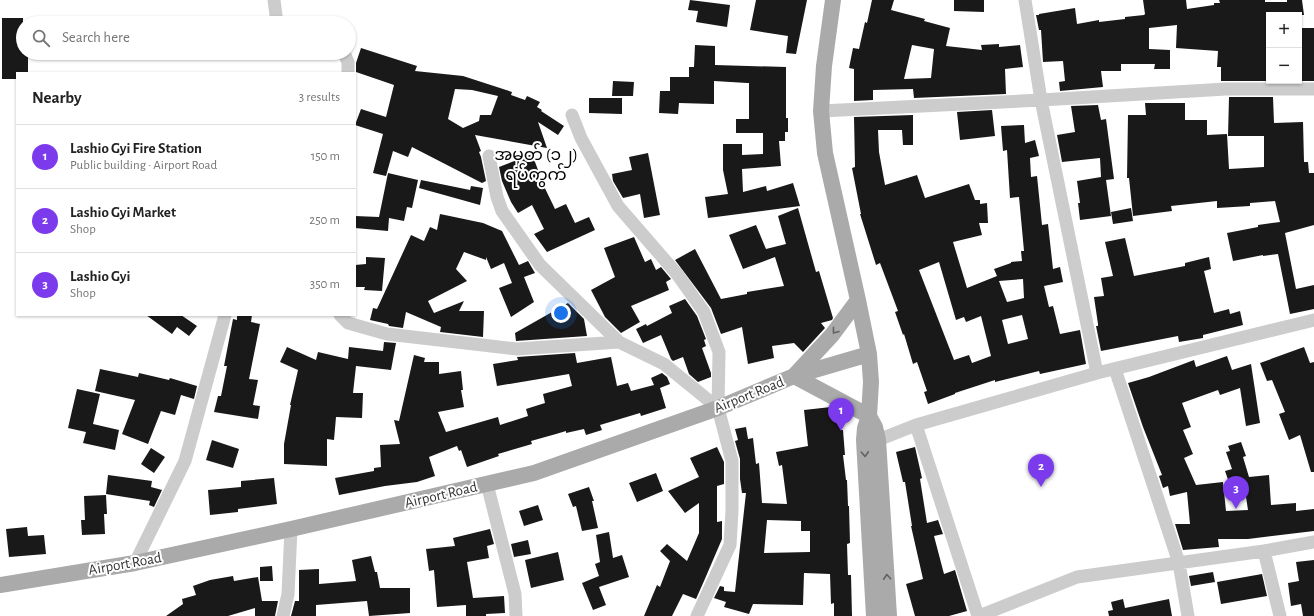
<!DOCTYPE html>
<html lang="en">
<head>
<meta charset="utf-8">
<style>
  :root { --surface:#fff; --page:#f2f2f2; --text:#222; --muted:#767676; --line:#e0e0e0; --accent:#7c3aed }
  body { margin:0; font-family:"Alegreya Sans","Noto Sans Myanmar",sans-serif; background:var(--page); color:var(--text) }
  .controls { position:absolute; right:12px; top:12px; display:grid; overflow:hidden; border-radius:0px; box-shadow:0 1px 3px #0004 }
  .controls button { width:36px; height:36px; display:grid; place-items:center; padding:0; border:0; border-bottom:1px solid var(--line); background:var(--surface); color:var(--text); font:20px sans-serif }
  .you { position:absolute; left:561px; top:313px; width:14px; height:14px; margin:-10px; border:3px solid #fff; border-radius:50%; background:#1a73e8; box-shadow:0 0 0 6px #1a73e833 }
  .badge { display:grid; place-items:center; width:26px; height:26px; border-radius:50%; background:var(--accent); color:#fff; font-size:13px; font-weight:700 }
  .pin { position:absolute; translate:-50% -33px; filter:drop-shadow(0 1px 2px #0008) }
  .pin::after { content:''; position:absolute; top:21px; width:14px; height:12px; background:inherit; clip-path:polygon(0 0,100% 0,50% 100%) }
  .list { margin:0; padding:0; list-style:none }
  h2 { display:flex; justify-content:space-between; align-items:center; height:52px; margin:0; padding:0 16px; font-size:17px }
  h2 small { font-size:13px; font-weight:400; color:var(--muted) }
  .list li { display:grid; grid-template-columns:26px 1fr auto; gap:12px; align-items:center; box-sizing:border-box; height:64px; padding:0 16px; border-top:1px solid var(--line) }
  .list b { display:block; font-size:15px; white-space:nowrap }
  .list p { margin:0; font-size:13px; white-space:nowrap; color:var(--muted) }
  .list em { font-size:13px; font-style:normal; color:var(--muted) }
  .icon { flex:none; width:22px; height:22px; fill:none; stroke:currentColor; stroke-width:2; stroke-linecap:round; stroke-linejoin:round }
  .map { position:relative; flex:none; width:1314px; height:616px; overflow:hidden }
  .search { position:absolute; background:var(--surface); box-shadow:0 1px 3px #0004; left:16px; top:16px; width:340px; height:44px; display:flex; align-items:center; gap:10px; box-sizing:border-box; padding:0 14px; border-radius:22px; color:var(--muted); font-size:15px }
  .panel { position:absolute; background:var(--surface); box-shadow:0 1px 3px #0004; left:16px; top:72px; width:340px; height:244px; border-radius:0px }
  .map>svg:first-child { display:block }
</style>
</head>
<body>
<div class="map">
<svg width="1314" height="616" viewBox="0 0 1314 616">
  <rect width="100%" height="100%" fill="#fff"/>
  <path fill="#191919" fill-rule="evenodd" d="M690,0L730,5L727,27L696,22L698,11L688,10Z
    M756,0H807L796,54L786,53L788,36L750,30Z
    M872,0H894L891,10L925,19L924,21L950,28L946,46L982,50L981,45L999,44V47L1020,45L1023,67L1005,69L1006,94L914,98L913,89L873,90V100L854,101V69L849,68L853,48L859,49L865,22L867,23ZM912,45L934,49L931,78L904,79Z
    M954,0H984V12L954,11Z
    M1143,0H1186L1187,9L1214,5V3H1220L1219,0H1265V2H1287V0H1302L1304,15H1268V49H1269V81H1221V67H1217L1218,51L1176,48L1177,25L1149,28V49L1170,50V69H1154L1155,64H1121V71H1101L1103,87L1060,91L1059,82L1065,81L1063,61L1043,62L1041,30H1039L1036,15H1039V14L1075,8L1077,24L1099,20V22L1125,19V17L1144,15L1145,14Z
    M2,18H23V53H28V73H17V79H2Z
    M1299,28H1314V81H1299Z
    M695,45L715,46V65L786,67V118H788V132H785V141H779L781,166L742,169L743,192L766,186L767,191L793,183L800,206L708,218L705,197L728,194L723,170V144H742V155L763,154V133H736V119H749V83H747L714,81V104L679,103L678,114L659,113L660,91H670V77H689V67H694Z
    M361,48L417,66L415,71L463,76L512,92L511,95L525,100L527,96L540,102L537,107L542,110L541,111L564,126L558,135L538,122L547,148L475,135L481,151L479,152L481,157L486,181L482,183L412,147L408,157L393,151L386,176L373,173L383,134L355,125L361,109L386,117L394,85L356,72V63ZM455,89L472,90L498,96L491,115H480L479,121L463,128L448,119Z
    M613,81L634,82L633,96H612Z
    M1229,97H1273L1274,123L1303,122L1304,162H1308L1309,173H1314V225L1285,233L1296,289L1314,285V309L1290,314L1278,254L1263,256V255L1233,261L1227,233L1258,227V225L1280,222L1275,201L1250,203V206L1217,208V201L1171,206L1172,211L1133,216L1129,178H1127L1128,115H1146L1145,103H1185V120H1207V135L1227,134L1229,169L1264,167V136H1228Z
    M589,98H622V114L589,113Z
    M1098,105L1101,120L1106,119L1114,179L1106,180L1111,216L1080,220L1078,203H1080L1077,181L1101,177L1100,158L1062,162L1057,135L1075,132L1071,106Z
    M992,110L995,136L960,140L957,112Z
    M913,115V145H903L902,130H878L879,152L885,185L917,175L925,198L969,184L975,200H980V204L987,203L988,223H979L982,235L953,242L967,288L997,276L994,269L1011,263V262L1022,261L1021,251H1024L1019,197L1010,198L1007,150L1003,151L1001,126L1024,125L1025,143L1035,140L1039,156L1030,158L1031,177L1037,176L1042,225L1048,224L1053,269L1060,267L1063,282L1044,286L1049,307L1053,306L1060,334L1080,330L1086,364L1040,374L1039,371L995,382V380L955,393V394L928,404L924,392L927,391L917,362L913,364L904,334L903,335L895,312L898,311L880,263L876,265L860,214H861L852,168L855,167L854,117ZM939,262L956,320L964,317L966,322L981,316L991,356L972,363L969,355L954,360L919,270ZM1023,279L1024,298L1007,302L999,281ZM1022,315L1028,339L1008,344L1002,320Z
    M648,153L660,215L644,218L640,194L623,198L613,181L612,174L632,170L629,157Z
    M532,154L541,178H540L555,209L566,204L575,223L589,217L595,230L547,252L534,234L544,229L532,205L518,213L511,202L502,181L499,167Z
    M388,173L418,180L412,208L407,207L404,221L389,218L388,231L355,228V216L379,217Z
    M421,180L470,190L471,186L483,188L480,205L419,188Z
    M798,208L816,272L819,271L833,318L832,320L821,323L825,328L803,352L794,343L772,346L774,358L748,364L742,327L721,334L711,308L675,260L695,249L721,299L747,294V292L784,286L775,257L743,269L729,235L756,225L766,249L786,244L778,216Z
    M1131,208L1133,221L1113,224L1111,212Z
    M440,214L483,223L502,231L519,265L528,261L535,273L524,277L534,302L511,317L499,288L512,283L504,263L491,269L486,257V260L464,252L456,269L467,281L428,301L434,313L464,301L459,311H484L483,337L440,332L441,327L406,312L403,328L389,326L388,324L370,320L373,308L377,309L411,235L424,241L430,227L437,230Z
    M634,237L645,262L651,259L656,270L661,267L671,279L666,282L669,290L631,306L640,322L621,333L605,317L591,290L615,277L604,248Z
    M1125,238L1134,276L1185,266V263L1209,257L1211,269L1204,271L1214,313L1229,309L1230,314L1240,311L1243,325L1203,335V338L1179,342L1178,336L1101,351L1096,326H1098V324L1094,297L1104,296L1101,278L1113,276L1105,242Z
    M366,257L385,258L382,291L364,290L365,287H355V265L366,264Z
    M685,299L697,316L706,339L704,340L706,346L702,348L711,373V377L698,382L689,374L683,357L673,361L671,359L661,335L643,343L636,329L646,324L647,326L672,313L669,306Z
    M568,303L584,319L587,336L516,341L515,333Z
    M146,315H181L197,326L189,336L177,327L172,334Z
    M237,315H252L251,322L260,324L249,379L258,380L253,405L260,406L258,419L214,412L218,396H221L227,366H224L233,319L237,320Z
    M384,342L396,343L391,370L356,366L353,393H363L362,418L336,417L334,440L327,439V466L284,464V444L291,405H290L298,370L280,362L287,347L316,360L318,352L348,359L349,347L383,351Z
    M1304,347L1310,363L1314,362V472H1311L1300,435L1289,440L1279,414L1285,412L1272,380L1267,381L1260,363Z
    M575,353L577,363L611,357L617,386L628,383L631,391L654,385L651,378L662,373L667,377L670,384L660,388L666,408L641,416L640,413L600,425L602,430L586,435L584,429L566,433V431L556,434L531,441L532,444L498,454L499,456L467,467L461,450L459,451L457,446L429,457L435,476L417,482L385,486L339,495L335,478L374,471V468L381,467L380,445L400,444L394,420L399,421L414,355L425,358L424,362H439V374L461,371L463,390H461L464,407L438,412L446,432L498,417L500,425L528,416L526,409L545,403L543,394L572,386L569,374L497,386L493,364L518,360L517,357Z
    M1227,356L1232,370L1251,364L1260,423L1246,426L1240,388L1220,395L1218,390L1182,403L1191,427L1183,430L1193,454L1184,458L1196,485L1223,482L1226,511L1248,510L1244,484L1231,488L1225,471L1232,469L1226,452L1230,451L1228,446L1241,442L1246,456L1243,457L1249,477L1269,475L1271,505L1296,503V511L1314,509V531L1248,539H1218L1219,547L1183,550L1175,524H1190L1187,492L1170,496L1168,486L1163,488L1159,476L1162,475L1143,427L1128,383L1149,377L1194,360L1196,367Z
    M100,369L138,377L139,373L169,380L170,378L197,386L194,399L181,395L175,415L161,411L148,444L122,434L135,400L95,391Z
    M77,389L100,394L93,424L119,430L115,450L83,443L86,432L68,428Z
    M831,407L838,410L841,430H843L845,455H843L846,480H847L848,506H849L850,543L847,544L848,575H851L852,616H834V603L831,604L830,574L804,573L803,605L753,604L749,614L724,607L726,602L714,598L720,586L724,587V591L735,592L746,493H742L740,479V459L735,441L738,440L735,429L746,427L748,439L753,438L756,464L759,463L762,503L787,504L782,465L779,466L776,452L808,446L804,410ZM767,520L801,521V531H810V552L764,553Z
    M212,440L239,449L233,468L206,460Z
    M717,447L724,462V484L717,486V522L722,521V539L704,581L696,599L683,594L672,616H644L657,585L660,587L670,561L660,551L667,544L687,561L699,533V503L685,513L668,491L699,477L690,458Z
    M915,447L922,478L920,479L927,523L938,520L943,534L934,536L944,574L955,570L967,611L949,616H915L906,584L923,579L911,526H912L905,482H903L896,452Z
    M151,448L165,457L154,473L141,464Z
    M656,473L663,491L637,502L629,483Z
    M108,475L152,481L151,487L162,490L154,507L149,505L150,501L106,494Z
    M274,478L277,504L238,509V512L210,515L208,490L241,487V481Z
    M589,487L594,501H592L598,528L582,531L576,506L573,507L568,494Z
    M106,495L107,514H104L105,534L82,535L81,520H85L84,496Z
    M538,505L543,520L524,526L519,511Z
    M27,527L28,536L44,535L46,554L9,557L6,529Z
    M490,529L494,544L487,546L489,558L467,562L473,598L504,596L505,613L486,614V616H466V605L437,607L434,570L429,571L426,549L455,546L453,538Z
    M609,532L613,558L622,555L629,577L599,587L606,605L593,610L582,583L599,576L595,564L600,562L596,535Z
    M528,540L531,554L514,557L511,544Z
    M558,552L564,580L531,588L525,560Z
    M371,556L375,572H377L380,588H410V613L369,616L367,601L316,605V616H291L295,601H299V570L319,569V584L356,581L352,560Z
    M1314,560V616H1303L1301,604L1291,606L1288,583L1299,581L1296,562Z
    M272,566L273,581H260V567Z
    M1213,572L1215,582L1191,586L1189,576Z
    M1262,574L1267,596L1221,604L1217,582Z
    M233,576L234,581L258,577L262,601H278L275,616H255V608L228,616H166L183,604L182,599L196,595L193,586L210,580Z
    M1123,599L1125,608L1169,599L1172,616H1109L1108,611L1113,610L1111,602Z"/>
  <g fill="none" stroke-linecap="round" stroke-linejoin="round">
    <path stroke="#ccc" stroke-width="13" d="M274,0L277,23
      M1025,0L1041,100L1097,373
      M344,53L348,62V73
      M821,111L1041,100L1226,89H1314
      M572,115L581,138L618,206L677,274L704,312L719,352L718,408
      M489,156L497,197L502,211L540,265L619,342L664,364L718,408L732,461V511L730,545L697,616
      M340,315L348,323L387,334L517,349L619,342
      M1115,369L1179,563L1188,616
      M916,425L978,616
      M878,440L916,425L1097,373L1314,320
      M487,484L515,594L516,616
      M1264,551L1280,616
      M135,563L185,461L225,315
      M283,616L288,594L291,529
      M979,616L1077,577L1264,551L1314,542"/>
    <path stroke="#aaa" stroke-width="16" d="M833,0L824,66L821,111L825,153L858,300L869,354L871,382L869,416L865,428L864,440L874,616
      M858,300L832,335L794,376L869,416L875,427L878,440L889,616
      M0,585L135,563L291,529L534,473L718,408L794,376L869,354"/>
  </g>
  <defs><path id="oneway-chevron" d="M-2-3.5L2.5 0L-2 3.5" fill="none" stroke-width="1.6" stroke-linecap="round" stroke-linejoin="round"/></defs>
  <g stroke="#626262">
    <use href="#oneway-chevron" transform="translate(835 331) rotate(128)"/>
    <use href="#oneway-chevron" transform="translate(865 454) rotate(87)"/>
    <use href="#oneway-chevron" transform="translate(887 577) rotate(-94)"/>
  </g>
  <g text-anchor="middle" dominant-baseline="central" stroke-width="4" stroke-linejoin="round" paint-order="stroke">
    <g font-size="15" fill="#323232" stroke="#fff">
      <text transform="translate(749 395) rotate(-22)">Airport Road</text>
      <text transform="translate(441 495) rotate(-13)">Airport Road</text>
      <text transform="translate(125 564) rotate(-10)">Airport Road</text>
    </g>
    <g font-size="17" fill="#000" stroke="#fff">
      <text x="536" y="154">အမှတ် (၁၂)<tspan x="536" dy="20">ရပ်ကွက်</tspan></text>
    </g>
  </g>
</svg>
<div class="controls">
<button>+</button>
<button>−</button>
</div>
<div class="you"></div>
<div class="pin badge" style="left:841px;top:431px">1</div>
<div class="pin badge" style="left:1041px;top:487px">2</div>
<div class="pin badge" style="left:1236px;top:509px">3</div>
<div class="search"><svg class="icon" aria-label="search" viewBox="0 0 24 24"><circle cx="10" cy="10" r="6"/><path d="M15 15l6 6"/></svg>Search here</div>
<section class="panel">
<h2>Nearby<small>3 results</small></h2>
<ul class="list">
<li><span class="badge">1</span><div><b>Lashio Gyi Fire Station</b><p>Public building · Airport Road</p></div><em>150 m</em></li>
<li><span class="badge">2</span><div><b>Lashio Gyi Market</b><p>Shop</p></div><em>250 m</em></li>
<li><span class="badge">3</span><div><b>Lashio Gyi</b><p>Shop</p></div><em>350 m</em></li>
</ul>
</section>
</div>
</body>
</html>
